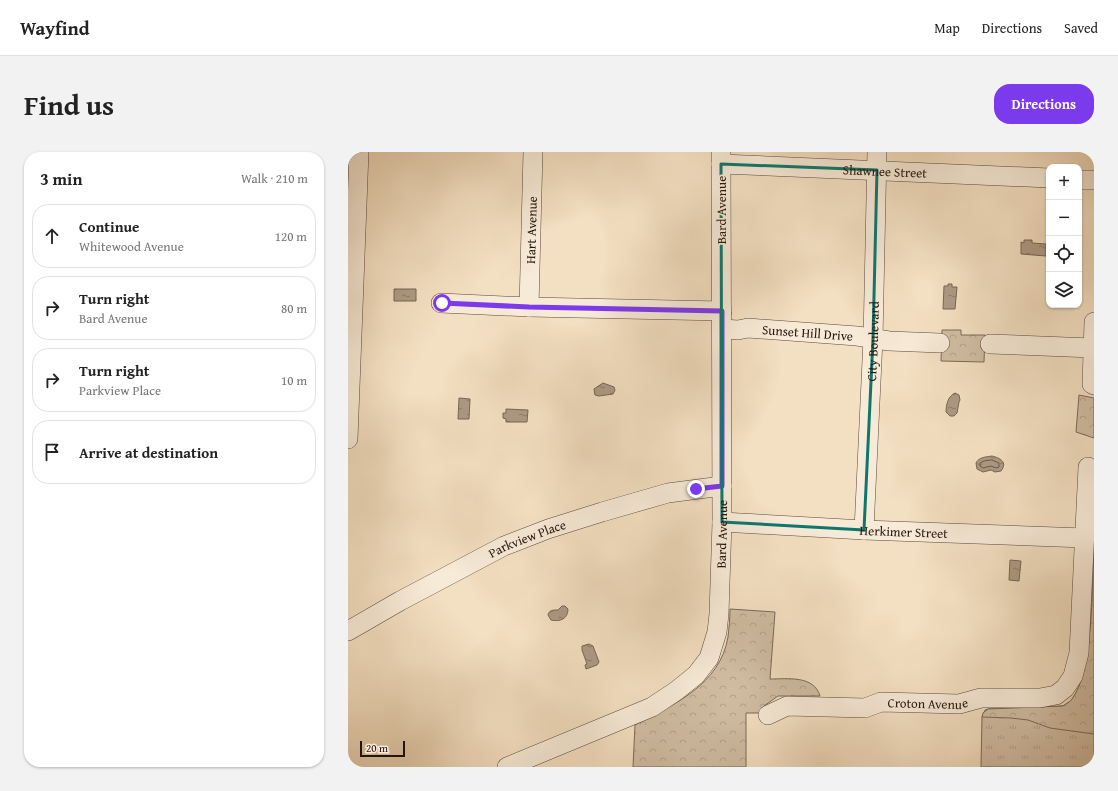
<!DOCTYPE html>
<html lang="en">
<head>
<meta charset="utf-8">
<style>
  :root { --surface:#fff; --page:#f2f2f2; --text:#222; --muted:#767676; --line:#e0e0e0; --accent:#7c3aed }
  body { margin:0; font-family:"Gentium Book Plus",serif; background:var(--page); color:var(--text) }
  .controls { position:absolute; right:12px; top:12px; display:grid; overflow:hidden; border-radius:8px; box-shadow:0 1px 3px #0004 }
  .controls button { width:36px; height:36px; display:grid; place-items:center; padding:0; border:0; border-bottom:1px solid var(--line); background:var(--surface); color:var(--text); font:20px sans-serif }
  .scale { position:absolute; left:12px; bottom:10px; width:45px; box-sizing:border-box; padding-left:4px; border:2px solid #26150f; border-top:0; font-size:11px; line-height:14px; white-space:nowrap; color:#26150f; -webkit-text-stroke:3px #f7ead7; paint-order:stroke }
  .stop { position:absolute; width:12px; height:12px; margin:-9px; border:3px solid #7c3aed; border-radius:50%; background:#fff }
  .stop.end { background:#7c3aed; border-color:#fff; box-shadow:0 1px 4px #0008 }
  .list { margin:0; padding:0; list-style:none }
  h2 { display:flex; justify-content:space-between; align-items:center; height:52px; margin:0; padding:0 16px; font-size:17px }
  h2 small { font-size:13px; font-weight:400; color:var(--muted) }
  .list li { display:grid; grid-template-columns:26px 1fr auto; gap:12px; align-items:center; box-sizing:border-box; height:64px; margin:0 8px 8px; padding:0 8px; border:1px solid var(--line); border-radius:16px }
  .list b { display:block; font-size:15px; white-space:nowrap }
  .list p { margin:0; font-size:13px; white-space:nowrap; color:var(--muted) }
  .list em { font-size:13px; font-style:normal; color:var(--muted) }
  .icon { flex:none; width:22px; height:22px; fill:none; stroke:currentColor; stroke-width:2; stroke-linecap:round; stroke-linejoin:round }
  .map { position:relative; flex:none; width:746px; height:615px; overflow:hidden; border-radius:16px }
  header { display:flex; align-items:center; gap:24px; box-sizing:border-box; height:56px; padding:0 20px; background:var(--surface); border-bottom:1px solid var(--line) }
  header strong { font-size:19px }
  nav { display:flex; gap:22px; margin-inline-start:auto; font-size:14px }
  .intro { display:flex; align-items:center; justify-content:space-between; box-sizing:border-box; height:96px; padding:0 24px }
  h1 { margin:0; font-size:28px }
  .button { padding:10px 18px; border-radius:16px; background:var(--accent); color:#fff; font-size:14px; font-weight:700 }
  main { display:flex; gap:24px; padding:0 24px }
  aside { flex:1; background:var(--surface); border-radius:16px; box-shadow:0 1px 3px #0004 }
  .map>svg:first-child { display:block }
</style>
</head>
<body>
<header>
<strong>Wayfind</strong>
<nav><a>Map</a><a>Directions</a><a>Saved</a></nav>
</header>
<div class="intro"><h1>Find us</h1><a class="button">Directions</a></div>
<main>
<aside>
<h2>3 min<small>Walk · 210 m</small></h2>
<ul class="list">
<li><svg class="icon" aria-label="ahead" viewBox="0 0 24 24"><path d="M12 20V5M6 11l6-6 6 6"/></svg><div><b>Continue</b><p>Whitewood Avenue</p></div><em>120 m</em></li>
<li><svg class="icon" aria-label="right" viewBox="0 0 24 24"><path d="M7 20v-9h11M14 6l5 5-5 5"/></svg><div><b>Turn right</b><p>Bard Avenue</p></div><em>80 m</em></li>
<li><svg class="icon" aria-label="right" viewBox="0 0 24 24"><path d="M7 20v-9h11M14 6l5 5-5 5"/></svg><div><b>Turn right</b><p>Parkview Place</p></div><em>10 m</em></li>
<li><svg class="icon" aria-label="arrive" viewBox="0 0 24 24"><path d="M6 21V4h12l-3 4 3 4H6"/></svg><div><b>Arrive at destination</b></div></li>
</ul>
</aside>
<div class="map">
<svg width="746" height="615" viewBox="0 0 746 615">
  <defs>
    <pattern id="grass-tufts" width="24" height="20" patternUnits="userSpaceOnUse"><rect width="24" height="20" fill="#d0bda3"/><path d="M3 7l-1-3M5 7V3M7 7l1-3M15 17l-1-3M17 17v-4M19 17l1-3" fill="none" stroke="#b2a28b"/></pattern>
    <pattern id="forest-crowns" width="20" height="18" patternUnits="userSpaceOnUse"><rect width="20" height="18" fill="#d0bda3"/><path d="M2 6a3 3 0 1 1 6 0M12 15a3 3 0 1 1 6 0" fill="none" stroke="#b2a28b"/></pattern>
    <pattern id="water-ripples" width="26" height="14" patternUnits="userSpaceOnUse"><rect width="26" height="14" fill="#ad9a84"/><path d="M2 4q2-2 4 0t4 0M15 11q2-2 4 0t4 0" fill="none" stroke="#8d7c6a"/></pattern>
  </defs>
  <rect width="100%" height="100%" fill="#f3dfc1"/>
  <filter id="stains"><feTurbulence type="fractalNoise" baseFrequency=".005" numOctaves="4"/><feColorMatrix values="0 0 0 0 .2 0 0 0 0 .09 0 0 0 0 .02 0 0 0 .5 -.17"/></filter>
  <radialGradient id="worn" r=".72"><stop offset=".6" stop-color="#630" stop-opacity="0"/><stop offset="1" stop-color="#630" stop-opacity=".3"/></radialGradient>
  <path fill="url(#grass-tufts)" stroke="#7b6959" d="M746,401V615H633L634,565L637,558L640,557L715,554L724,548L730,537L735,522L740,491Z"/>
  <path fill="url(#forest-crowns)" stroke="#7b6959" d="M594,178H613V183H637L636,210L593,209Z
    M731,243L746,246V286L728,280Z
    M746,401V582L702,576L680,568L663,566L634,565L635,561L640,557L715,554C718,552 722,550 724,547C745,520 744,436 746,401Z
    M382,457L427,460L422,527C439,527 466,523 472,544H430L416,554L412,561H398V615H285L287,573C325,553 372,533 380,485C381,476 382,467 382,457Z"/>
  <path fill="url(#water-ripples)" stroke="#776555" d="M676,88H684V91L698,92V104L673,102V90L676,91Z
    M600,132H604V135H609L607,157H595L596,134H600Z
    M46,137H68V149H46Z
    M255,231L266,235L267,238L265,242L251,244L247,243L246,237Z
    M607,241L611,243L612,248L611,250L609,261L606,264H602L598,260C598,253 600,244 607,241Z
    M111,246L122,247L121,267H110Z
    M158,257L180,258L179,270H158V267L155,266V261H158Z
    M644,304C652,306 660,310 653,319L647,320L643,318L635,320L629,317L628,311C631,305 638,305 644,304Z
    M662,408L673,409L671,429L661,428Z
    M214,454H217L220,457C220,467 212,470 203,468L200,463C201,458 205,458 210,458Z
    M241,492L245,494L251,510L249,513L238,517L237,513L239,512L234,498V494Z"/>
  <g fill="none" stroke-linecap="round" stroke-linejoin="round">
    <path stroke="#6a584a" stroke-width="1" d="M644,308L651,311V315L648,316L643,314L635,316L632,314V311L636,309Z"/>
    <g stroke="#59483c" stroke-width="20">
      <g id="minor">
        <path id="s1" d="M373,12L701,26"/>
        <path d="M731,28H746"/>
        <path d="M93,151L181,155L374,159"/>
        <path id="s2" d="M181,155L185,0"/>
        <path d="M746,170L744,232L746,233"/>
        <path id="s3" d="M374,177L390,178L400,176L509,184L541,189L592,191"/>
        <path d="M642,192L745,196"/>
        <path d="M0,287L11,0"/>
        <path id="s4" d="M374,370L516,378L737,386"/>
        <path id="s5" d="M516,378L525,187L529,0"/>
        <path id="s6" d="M0,479L52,449L156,394L200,377L254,360L320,341L374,334"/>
        <path id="s7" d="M420,563L439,554L517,556L533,550L611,552L633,546H692L708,543L717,536L725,524L731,501L740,315"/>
        <path id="s8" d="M159,615L304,555L328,539L348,523L361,506L369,480L371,462L374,370L373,0"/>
      </g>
    </g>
    <use href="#minor" stroke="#f7ead7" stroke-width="19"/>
  </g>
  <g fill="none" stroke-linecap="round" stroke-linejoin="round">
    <path stroke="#7c3aed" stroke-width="5" d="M94,151L181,155L374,159V334L348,337"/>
  </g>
  <path fill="none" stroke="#0f766e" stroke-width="3" stroke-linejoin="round" d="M373,12L529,18L525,187L516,378L374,370Z"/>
  <g text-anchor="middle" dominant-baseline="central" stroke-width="3.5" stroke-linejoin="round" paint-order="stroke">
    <g font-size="13" fill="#26150f" stroke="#f7ead7">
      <text stroke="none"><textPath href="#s1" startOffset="164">Shawnee Street</textPath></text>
      <text transform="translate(373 58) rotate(-90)">Bard Avenue</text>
      <text stroke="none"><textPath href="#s2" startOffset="77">Hart Avenue</textPath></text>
      <text stroke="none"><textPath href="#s3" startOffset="86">Sunset Hill Drive</textPath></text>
      <text stroke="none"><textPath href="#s5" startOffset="189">City Boulevard</textPath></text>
      <text stroke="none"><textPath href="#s4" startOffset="182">Herkimer Street</textPath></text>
      <text stroke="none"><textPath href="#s8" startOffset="358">Bard Avenue</textPath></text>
      <text stroke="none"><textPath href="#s6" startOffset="202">Parkview Place</textPath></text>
      <text stroke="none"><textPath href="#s7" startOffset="163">Croton Avenue</textPath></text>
    </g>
  </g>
  <rect width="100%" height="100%" filter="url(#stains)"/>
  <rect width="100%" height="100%" fill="url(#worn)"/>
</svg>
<div class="controls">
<button>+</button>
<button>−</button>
<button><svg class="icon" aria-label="locate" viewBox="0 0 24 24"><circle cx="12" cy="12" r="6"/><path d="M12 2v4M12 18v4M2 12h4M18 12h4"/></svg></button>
<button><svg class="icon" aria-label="layers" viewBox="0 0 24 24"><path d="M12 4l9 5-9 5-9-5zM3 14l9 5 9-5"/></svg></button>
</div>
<div class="scale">20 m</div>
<div class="stop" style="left:94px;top:151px"></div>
<div class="stop end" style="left:348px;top:337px"></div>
</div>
</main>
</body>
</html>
